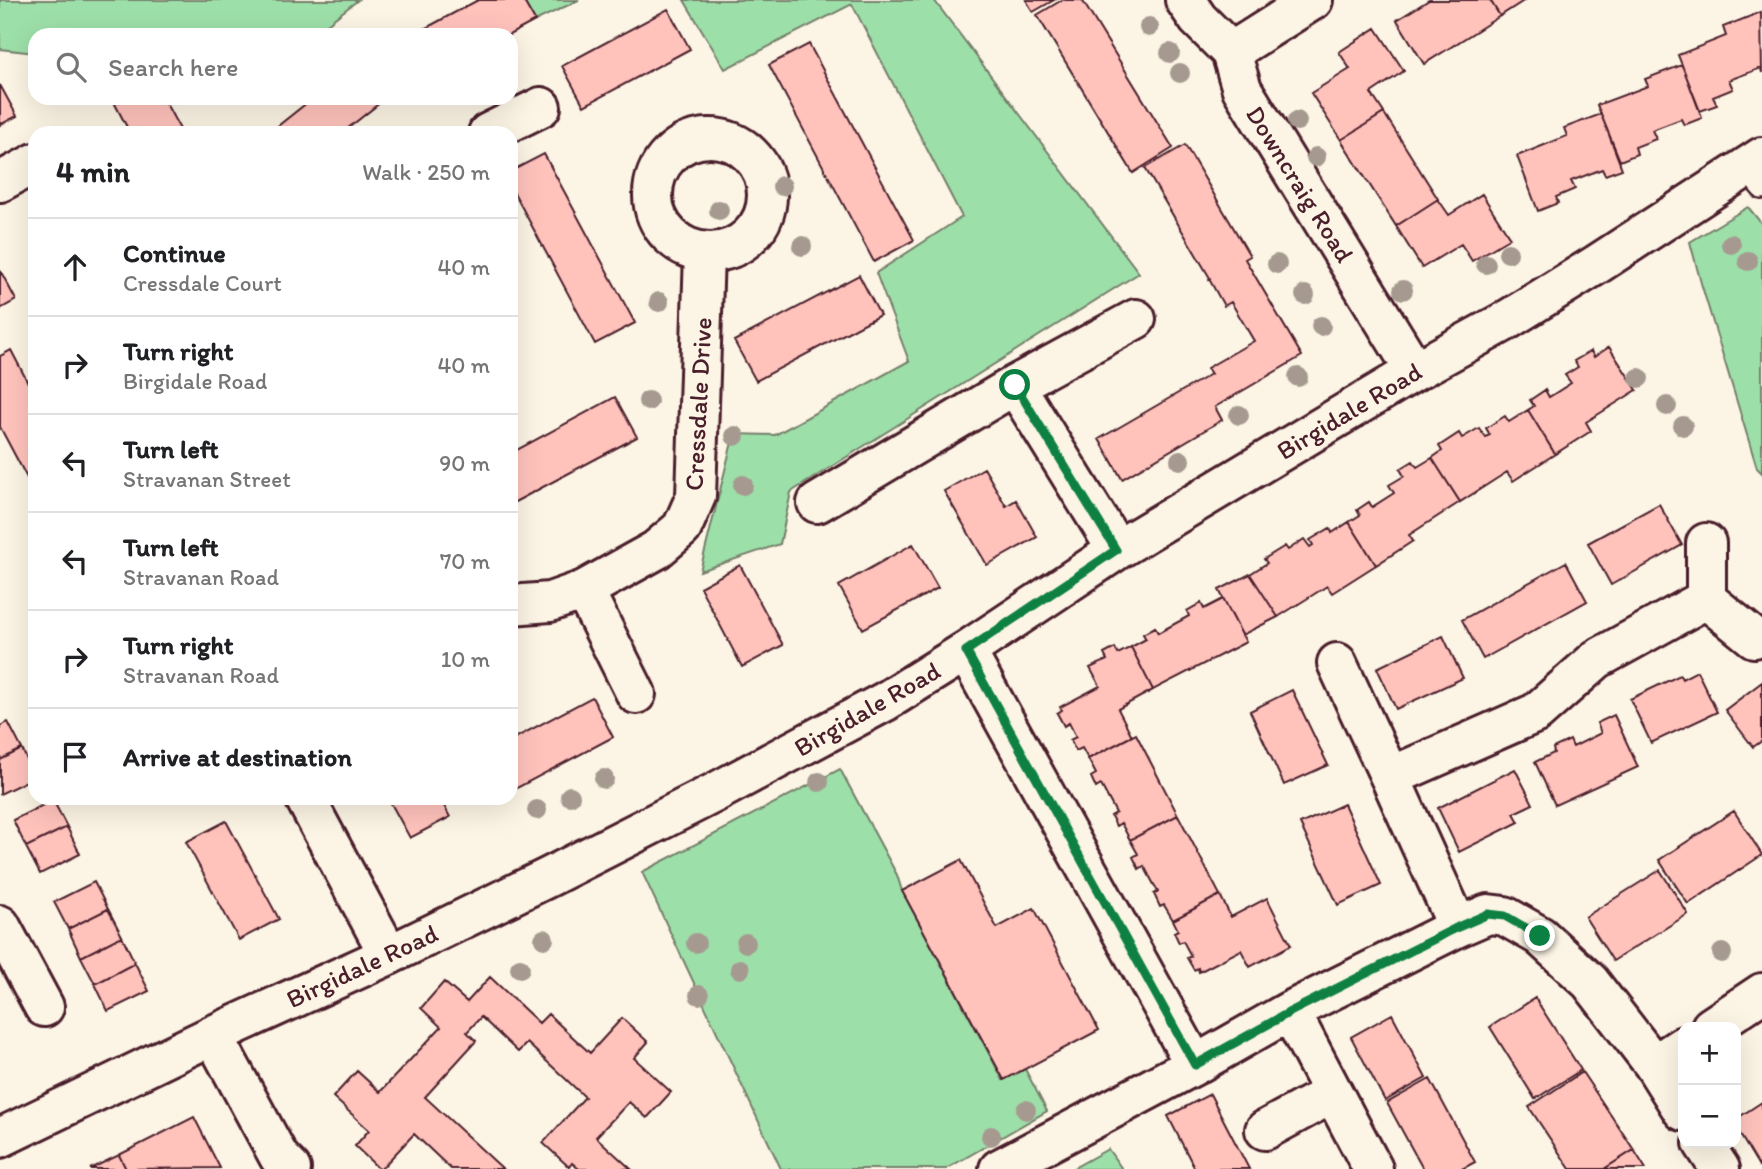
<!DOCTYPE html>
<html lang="en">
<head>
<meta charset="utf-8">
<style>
  :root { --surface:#fff; --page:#f6f6f6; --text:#202124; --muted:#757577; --line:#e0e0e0 }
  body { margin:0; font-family:Itim,sans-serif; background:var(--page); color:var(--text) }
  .controls { position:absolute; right:21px; bottom:21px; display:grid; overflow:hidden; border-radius:14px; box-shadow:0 7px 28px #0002 }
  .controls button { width:63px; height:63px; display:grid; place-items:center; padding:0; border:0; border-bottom:2px solid var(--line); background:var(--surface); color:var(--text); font:35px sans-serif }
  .stop { position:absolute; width:21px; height:21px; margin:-16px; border:5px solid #0b8043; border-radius:50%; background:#fff }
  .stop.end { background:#0b8043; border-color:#fff; box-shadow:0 2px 7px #0008 }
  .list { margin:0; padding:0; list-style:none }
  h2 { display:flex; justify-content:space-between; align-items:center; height:91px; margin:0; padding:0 28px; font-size:30px }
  h2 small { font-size:23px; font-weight:400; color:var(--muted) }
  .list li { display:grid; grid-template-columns:46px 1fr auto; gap:21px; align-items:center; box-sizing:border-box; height:98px; padding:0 28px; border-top:2px solid var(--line) }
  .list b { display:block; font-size:26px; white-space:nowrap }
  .list p { margin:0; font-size:23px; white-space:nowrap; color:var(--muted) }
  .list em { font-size:23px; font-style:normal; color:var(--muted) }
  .icon { flex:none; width:38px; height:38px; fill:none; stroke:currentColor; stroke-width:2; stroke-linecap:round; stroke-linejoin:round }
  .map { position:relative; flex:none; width:1762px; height:1169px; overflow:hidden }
  .search { position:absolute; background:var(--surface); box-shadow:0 7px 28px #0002; left:28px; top:28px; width:490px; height:77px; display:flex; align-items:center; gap:18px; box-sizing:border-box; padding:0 24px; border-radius:21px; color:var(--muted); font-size:26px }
  .panel { position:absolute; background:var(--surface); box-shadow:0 7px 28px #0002; left:28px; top:126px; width:490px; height:679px; border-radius:21px }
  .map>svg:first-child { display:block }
</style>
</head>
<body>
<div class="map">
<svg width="1762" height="1169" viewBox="0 0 1762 1169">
  <rect width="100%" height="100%" fill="#fcf5e5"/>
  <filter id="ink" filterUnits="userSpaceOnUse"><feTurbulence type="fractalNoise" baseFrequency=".0143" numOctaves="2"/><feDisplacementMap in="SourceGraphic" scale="14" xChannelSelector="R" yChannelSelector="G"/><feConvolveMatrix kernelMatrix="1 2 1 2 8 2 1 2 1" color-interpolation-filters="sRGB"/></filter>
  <g filter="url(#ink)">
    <path fill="#9ddfa9" stroke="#747f6a" stroke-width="2" d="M0,0H358L313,35H35V53L0,49Z
      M523,0H579L535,21Z
      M684,0H934L1139,273L791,492L780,544L700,571L734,434L775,435L909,361L876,273L962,217L852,4L725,69Z
      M1748,207L1762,224V473L1757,468L1701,283L1690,242Z
      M840,769L897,875L902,891L1003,1080L1025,1069L1047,1111L946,1169H781L642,872Z
      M1108,1149L1122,1169H1072Z"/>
    <path fill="#ffc3bc" stroke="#4a1f2b" stroke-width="2" d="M478,0H523L535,21L509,35H413Z
      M1026,0H1054L1033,12Z
      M1062,0H1082L1173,148L1133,173L1037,15Z
      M1429,0H1490L1500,16L1424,64L1397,20Z
      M1490,0H1525L1500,16Z
      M668,9L690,49L584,106L562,66Z
      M1761,12L1762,73L1761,68L1729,80L1733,89L1713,97L1717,105L1700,111L1678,55L1726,36L1723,27Z
      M1376,28L1404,71L1371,93L1384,113L1341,140L1311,93L1350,69L1339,52Z
      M809,44L914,240L874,262L769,65Z
      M1682,65L1702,118L1684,125L1681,119L1652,130L1656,139L1635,147L1637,154L1620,161L1597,105L1648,86L1645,79Z
      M0,85L17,116L0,125Z
      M125,98H163L182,133H130L115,104Z
      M313,98H386L342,133H269Z
      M1384,113L1438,199L1396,226L1341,140Z
      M1601,114L1622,169L1605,175L1602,169L1571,181L1575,189L1556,197L1558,203L1538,211L1517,156L1567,136L1564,128Z
      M1185,145L1250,256L1245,259L1302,356L1215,407L1222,420L1122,479L1099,439L1211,374L1207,368L1254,341L1231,302L1224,306L1209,279L1210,278L1145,168Z
      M544,154L635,323L595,344L511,187V171Z
      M1482,194L1510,238L1472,261L1461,244L1422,268L1396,226L1438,199L1449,215Z
      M0,270L16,300L0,309Z
      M859,275L880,315L756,381L734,341Z
      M1609,347L1637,390L1586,422L1591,431L1555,454L1528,410L1534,406L1530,400L1545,390L1549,397L1571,383L1565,375L1578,367L1574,361L1591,351L1594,357Z
      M11,350L35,396V493L0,427V356Z
      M615,397L637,437L511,504V453Z
      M1528,410L1555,454L1513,481L1507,472L1460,502L1432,458L1442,451L1439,446L1459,433L1462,438L1479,428L1485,437L1490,435L1486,428L1505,416L1509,422Z
      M1432,458L1460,502L1409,535L1413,541L1376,565L1349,522L1360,515L1357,510L1369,502L1372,507L1394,493L1389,485L1404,476L1400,469L1413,461L1417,467Z
      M984,468L1006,506L1016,500L1037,537L987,565L944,491Z
      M1659,504L1682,545L1611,585L1588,543Z
      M1349,522L1376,565L1332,593L1327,586L1278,617L1250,574L1267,563L1264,559L1285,546L1288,550L1304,539L1310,547L1313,545L1310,540L1330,528L1332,533Z
      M913,544L938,588L863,629L839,586Z
      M1566,562L1587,601L1483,659L1462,620Z
      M740,565L783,645L742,667L700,587Z
      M1250,574L1278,617L1242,635L1219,590Z
      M1223,599L1246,642L1153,690L1131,647L1146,639L1143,634L1155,627L1158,633L1189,616L1187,611L1201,603L1204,609Z
      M1443,636L1463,678L1396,709L1377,668Z
      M1131,647L1153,690L1118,709L1132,736L1088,759L1082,748L1076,751L1070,740L1076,737L1069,723L1064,726L1057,713L1062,710L1060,707L1100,686L1090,668L1107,660L1104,654L1115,648L1118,654Z
      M1697,671L1717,712L1651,743L1630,699L1680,675L1682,679Z
      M1762,682V741L1753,747L1725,710Z
      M1292,690L1328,765L1284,785L1250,711Z
      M592,697L613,737L515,789L511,782V740Z
      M1614,715L1638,767L1555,805L1535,762L1554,753L1553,748L1570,740L1573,747L1601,733L1597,723Z
      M8,722L22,749L0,760V726Z
      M1136,734L1178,815L1130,840L1121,823L1116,826L1111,816L1116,813L1101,785L1096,788L1091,777L1096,774L1088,759Z
      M22,749L35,777L0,794V760Z
      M1515,769L1533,804L1514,813L1519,822L1459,852L1438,808Z
      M388,798H440L450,817L410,838Z
      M53,800L67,827L26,847L13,820Z
      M1344,804L1381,885L1338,905L1300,824Z
      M1734,811L1762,855L1688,904L1659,860Z
      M1178,815L1220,895L1173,920L1164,905L1160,907L1154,894L1158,892L1144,866L1139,869L1133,857L1138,854L1130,840Z
      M226,821L279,919L239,940L186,842Z
      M67,827L80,854L40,874L26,847Z
      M961,860L997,928L1034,908L1099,1030L1004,1080L902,891Z
      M1660,870L1688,914L1613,961L1585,917Z
      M94,882L108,909L68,929L54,902Z
      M1220,895L1231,917L1267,898L1291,945L1250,967L1241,950L1199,972L1198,968L1194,970L1187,958L1191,956L1183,941L1179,943L1174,932L1178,930L1173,920Z
      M108,909L122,936L81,957L68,929Z
      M122,936L135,963L95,984L81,957Z
      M135,963L149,991L108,1011L95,984Z
      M490,977L539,1023L548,1014L590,1053L622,1018L648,1042L634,1058L671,1092L647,1118L629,1102L596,1137L631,1169H579L572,1163L569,1167L543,1143L585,1097L527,1043L518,1052L481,1017L467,1032L476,1041L425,1097L503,1169H451L414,1134L381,1169H379L355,1146L369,1130L333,1097L357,1071L380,1092L441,1027L421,1008L444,982L467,1002Z
      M1535,998L1581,1070L1535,1099L1490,1027Z
      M1392,1014L1426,1078L1385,1101L1351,1037Z
      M1582,1072L1634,1150L1604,1169H1570L1529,1107Z
      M1430,1079L1475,1162L1462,1169H1423L1387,1103Z
      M1210,1094L1249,1169H1195L1168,1116Z
      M1762,1102V1164L1759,1166L1736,1128V1119Z
      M194,1117L220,1168L126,1169L119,1155Z
      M1634,1150L1646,1169H1604Z
      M119,1155L126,1169H90Z"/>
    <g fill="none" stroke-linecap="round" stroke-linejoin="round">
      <g stroke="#4a1f2b" stroke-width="24">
        <path id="service" d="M1744,168L1762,189"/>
      </g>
      <g stroke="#4a1f2b" stroke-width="44">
        <path id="minor" d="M1185,0L1198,19L1231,52L1242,89L1415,371
          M1231,52L1313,0
          M488,133L541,107
          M653 195a57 57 0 1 1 114 0a57 57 0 1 1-114 0Z
          M0,182L35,163
          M1015,385L1117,550
          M817,503L1015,385L1136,319
          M1706,543V599L1754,638
          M584,590L636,694
          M511,605L550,602L584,590L656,550L682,528L696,496L704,253
          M966,651L1195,1065
          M1337,663L1390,777
          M305,798L389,955
          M0,925L44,1007
          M1458,927L1390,777L1536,713L1597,659L1706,599
          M1290,1011L1373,1169
          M1711,1027L1762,993
          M213,1035L279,1157L291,1169
          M1654,1065L1683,1046
          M1265,1130L1333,1093
          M0,1138L213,1035L389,955L549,877L716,792L886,701L966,651L1117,550L1415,371L1504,322L1596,265L1762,157
          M1703,1143L1720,1169
          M999,1169L1195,1065L1290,1011L1458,927L1488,914L1505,916L1540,936L1590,982L1654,1065L1683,1111"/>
      </g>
      <use href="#service" stroke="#fcf5e5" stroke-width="19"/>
      <use href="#minor" stroke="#fcf5e5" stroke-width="38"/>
    </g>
    <g fill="#a69a90">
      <circle cx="1149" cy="27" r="10"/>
      <circle cx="1170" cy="53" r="10"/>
      <circle cx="1180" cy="73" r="10"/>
      <circle cx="1297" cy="121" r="10"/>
      <circle cx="1316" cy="157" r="10"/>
      <circle cx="782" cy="186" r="10"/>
      <circle cx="719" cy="210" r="10"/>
      <circle cx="1731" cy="244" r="10"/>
      <circle cx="802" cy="246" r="10"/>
      <circle cx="1508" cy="253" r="10"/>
      <circle cx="1748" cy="261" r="10"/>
      <circle cx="1277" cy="264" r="10"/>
      <circle cx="1486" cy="264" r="10"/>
      <circle cx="1403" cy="290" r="10"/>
      <circle cx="1305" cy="295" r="10"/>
      <circle cx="659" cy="302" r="10"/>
      <circle cx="1321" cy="326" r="10"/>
      <circle cx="1298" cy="377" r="10"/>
      <circle cx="1639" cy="378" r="10"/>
      <circle cx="648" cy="401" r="10"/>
      <circle cx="1667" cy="406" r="10"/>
      <circle cx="1239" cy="415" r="10"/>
      <circle cx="1683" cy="426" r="10"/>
      <circle cx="735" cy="436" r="10"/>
      <circle cx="1180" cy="460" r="10"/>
      <circle cx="743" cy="485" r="10"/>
      <circle cx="604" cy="779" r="10"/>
      <circle cx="819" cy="782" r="10"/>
      <circle cx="570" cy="796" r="10"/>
      <circle cx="537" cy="810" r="10"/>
      <circle cx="544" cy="939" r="10"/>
      <circle cx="696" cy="943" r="10"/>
      <circle cx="746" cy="943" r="10"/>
      <circle cx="1722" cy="953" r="10"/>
      <circle cx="520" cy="968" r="10"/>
      <circle cx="740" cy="969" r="10"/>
      <circle cx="699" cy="995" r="10"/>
      <circle cx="1026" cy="1110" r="10"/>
      <circle cx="991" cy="1136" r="10"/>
    </g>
  </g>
  <g fill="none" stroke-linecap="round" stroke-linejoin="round" filter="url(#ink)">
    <path stroke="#0b8043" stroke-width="9" d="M1015,385L1116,550L966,651L1195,1065L1290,1012L1458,927L1488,914L1505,916L1540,936"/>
  </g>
  <g text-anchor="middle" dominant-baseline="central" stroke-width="5" stroke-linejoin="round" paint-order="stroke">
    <g font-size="26" fill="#4a1f2b" stroke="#fcf5e5">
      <text transform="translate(1300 184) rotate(58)">Downcraig Road</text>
      <text transform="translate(698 404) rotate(-87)">Cressdale Drive</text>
      <text transform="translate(1349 411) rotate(-31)">Birgidale Road</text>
      <text transform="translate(867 709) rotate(-30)">Birgidale Road</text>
      <text transform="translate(362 966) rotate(-25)">Birgidale Road</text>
    </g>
  </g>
</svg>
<div class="controls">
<button>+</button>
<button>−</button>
</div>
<div class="stop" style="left:1015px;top:385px"></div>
<div class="stop end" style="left:1540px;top:936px"></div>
<div class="search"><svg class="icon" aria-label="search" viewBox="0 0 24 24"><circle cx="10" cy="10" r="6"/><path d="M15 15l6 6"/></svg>Search here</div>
<section class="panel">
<h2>4 min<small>Walk · 250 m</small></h2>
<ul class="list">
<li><svg class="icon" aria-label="ahead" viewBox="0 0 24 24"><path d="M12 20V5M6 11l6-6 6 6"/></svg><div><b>Continue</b><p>Cressdale Court</p></div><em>40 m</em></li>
<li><svg class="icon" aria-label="right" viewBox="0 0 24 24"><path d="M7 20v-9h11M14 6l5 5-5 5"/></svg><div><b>Turn right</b><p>Birgidale Road</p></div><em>40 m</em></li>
<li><svg class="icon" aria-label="left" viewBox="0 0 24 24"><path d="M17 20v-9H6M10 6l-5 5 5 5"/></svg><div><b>Turn left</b><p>Stravanan Street</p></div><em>90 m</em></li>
<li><svg class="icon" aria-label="left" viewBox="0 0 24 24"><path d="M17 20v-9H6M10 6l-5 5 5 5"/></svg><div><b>Turn left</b><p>Stravanan Road</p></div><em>70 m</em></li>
<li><svg class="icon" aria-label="right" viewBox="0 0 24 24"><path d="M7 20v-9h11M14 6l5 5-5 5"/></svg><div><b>Turn right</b><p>Stravanan Road</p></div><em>10 m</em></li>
<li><svg class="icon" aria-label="arrive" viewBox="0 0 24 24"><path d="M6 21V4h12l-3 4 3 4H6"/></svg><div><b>Arrive at destination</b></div></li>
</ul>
</section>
</div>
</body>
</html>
